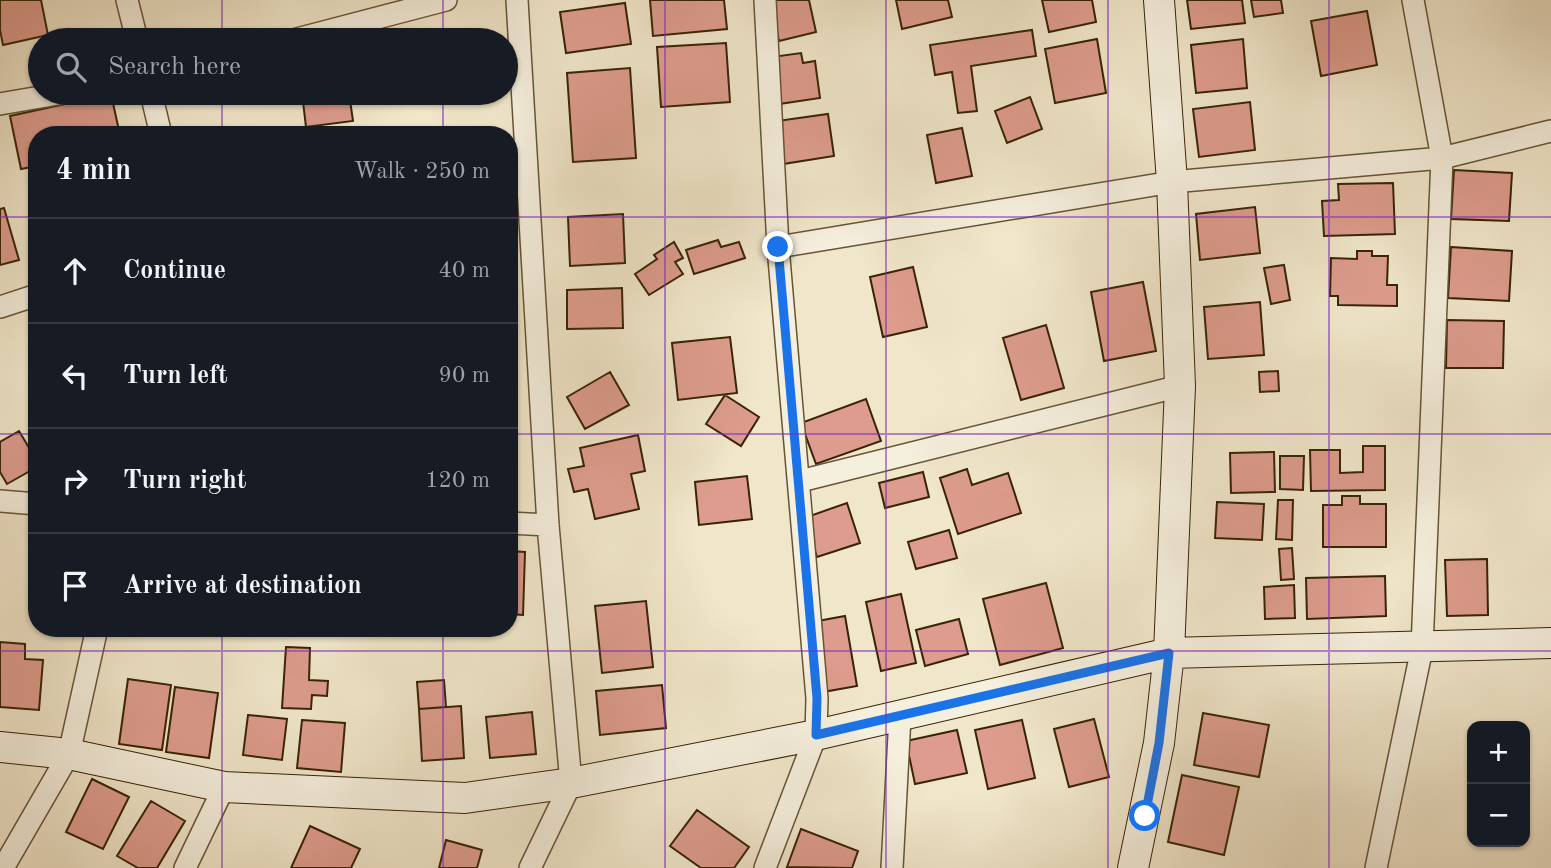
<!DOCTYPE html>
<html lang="en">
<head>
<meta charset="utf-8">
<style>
  :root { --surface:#171b24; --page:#242831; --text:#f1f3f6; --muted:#9ea1a6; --line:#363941 }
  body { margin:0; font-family:"Old Standard TT",serif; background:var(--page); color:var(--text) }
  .controls { position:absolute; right:21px; bottom:21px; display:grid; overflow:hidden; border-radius:14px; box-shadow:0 2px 5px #0004 }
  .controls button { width:63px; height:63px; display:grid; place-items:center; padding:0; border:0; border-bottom:2px solid var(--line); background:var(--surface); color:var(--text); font:35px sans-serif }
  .stop { position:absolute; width:21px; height:21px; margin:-16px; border:5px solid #1a73e8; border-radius:50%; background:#fff }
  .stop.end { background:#1a73e8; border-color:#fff; box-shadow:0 2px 7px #0008 }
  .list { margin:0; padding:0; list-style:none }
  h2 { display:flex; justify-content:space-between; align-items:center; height:91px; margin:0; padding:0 28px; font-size:30px }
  h2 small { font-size:23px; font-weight:400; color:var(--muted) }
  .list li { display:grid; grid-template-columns:46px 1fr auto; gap:21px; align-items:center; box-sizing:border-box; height:105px; padding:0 28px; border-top:2px solid var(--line) }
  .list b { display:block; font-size:26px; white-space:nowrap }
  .list em { font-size:23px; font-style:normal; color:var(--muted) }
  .icon { flex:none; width:38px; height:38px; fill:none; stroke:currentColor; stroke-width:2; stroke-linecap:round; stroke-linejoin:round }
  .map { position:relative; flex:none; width:1551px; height:868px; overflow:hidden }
  .search { position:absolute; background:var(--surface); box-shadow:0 2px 5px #0004; left:28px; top:28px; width:490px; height:77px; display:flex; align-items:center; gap:18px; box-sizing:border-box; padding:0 24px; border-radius:38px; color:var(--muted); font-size:26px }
  .panel { position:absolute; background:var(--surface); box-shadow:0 2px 5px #0004; left:28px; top:126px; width:490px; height:511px; border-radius:28px }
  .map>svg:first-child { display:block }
</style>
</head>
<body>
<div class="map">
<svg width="1551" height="868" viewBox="0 0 1551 868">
  <rect width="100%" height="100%" fill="#f0e6ca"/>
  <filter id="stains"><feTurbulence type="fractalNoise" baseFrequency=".00286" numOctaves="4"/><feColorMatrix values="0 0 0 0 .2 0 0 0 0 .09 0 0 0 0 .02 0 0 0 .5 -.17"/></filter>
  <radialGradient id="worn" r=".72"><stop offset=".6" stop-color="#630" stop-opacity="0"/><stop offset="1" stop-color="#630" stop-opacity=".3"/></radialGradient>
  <path fill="#dd9c8d" stroke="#382305" stroke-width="2" d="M0,0H41L48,35L3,45L0,30Z
    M650,0H724L727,29L653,36Z
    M770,0H809L816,32L779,41Z
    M896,0H948L952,17L902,29Z
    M1042,0H1092L1096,22L1049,32Z
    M1187,0H1242L1245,23L1191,29Z
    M1251,0H1281L1283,13L1254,17Z
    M625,3L631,44L566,53L560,12Z
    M1367,11L1377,65L1321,76L1311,21Z
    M1032,30L1036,56L971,66L977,111L958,113L952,72L935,75L930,45Z
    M1097,39L1106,93L1055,103L1045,49Z
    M1243,39L1247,88L1196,93L1191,45Z
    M726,43L730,102L661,107L657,47Z
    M801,53L803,63L815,61L820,98L779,104L772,57Z
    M630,68L636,158L573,162L567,73Z
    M302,93H349L353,121L306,127Z
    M111,94L120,135H37V166L21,169L10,116Z
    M1030,97L1042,129L1007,143L995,111Z
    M1250,102L1255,150L1199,157L1193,109Z
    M828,114L834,156L783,164L777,121Z
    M962,128L972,176L936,183L927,135Z
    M1454,170L1512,173L1509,221L1451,219Z
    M1393,183L1395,234L1324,236L1322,201L1339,200L1338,184Z
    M1255,207L1260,253L1200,260L1196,214Z
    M4,208L19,260L0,265V209Z
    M623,214L625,263L570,266L568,217Z
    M718,240L721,247L739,242L745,258L694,274L686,250Z
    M674,242L683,258L675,262L683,274L649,295L635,274L657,259L654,255Z
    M1451,247L1512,251L1509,301L1448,298Z
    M1357,251H1372V256H1388L1387,285H1397V306L1338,305V296H1330L1331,258L1357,259Z
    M1284,265L1290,300L1271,304L1264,268Z
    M913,267L927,327L883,337L870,277Z
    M1143,282L1156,351L1104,361L1091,292Z
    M622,288L623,328L567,329V290Z
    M1260,302L1264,355L1208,359L1204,307Z
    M1447,320L1504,321L1503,368H1446Z
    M1046,325L1064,388L1021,400L1003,338Z
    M730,337L737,393L678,400L672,343Z
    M1278,371L1279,391L1260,392L1259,372Z
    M610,372L629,405L585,429L567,397Z
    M725,395L759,417L741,446L706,424Z
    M866,399L881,441L816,464L801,423Z
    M19,431L37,461V467L7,484L0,472V442Z
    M638,435L645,471L631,474L639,509L595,519L588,489L574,492L568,469L584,466L580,448Z
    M509,442H512V498H509Z
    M1363,446H1385V490L1311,491L1310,450H1340V473L1363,472Z
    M1274,452L1275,492L1231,493L1230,453Z
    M1280,456H1304L1303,490L1280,489Z
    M967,469L972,485L1008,473L1021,513L958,534L940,478Z
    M923,472L929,497L885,508L879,483Z
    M747,476L752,519L699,525L695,482Z
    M1342,496H1360V504H1386V547H1323V505H1342Z
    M1278,500H1293L1292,540L1276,539Z
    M1217,502L1264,504L1262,540L1215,538Z
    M847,503L860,543L817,557L804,518Z
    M949,530L957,558L916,569L908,542Z
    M1292,548L1294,579L1281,580L1279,549Z
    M509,551L525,552L523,615L509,614Z
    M1487,559L1488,615L1447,616L1445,560Z
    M1385,576L1386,616L1307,619L1306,578Z
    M1046,583L1063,648L1000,665L983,599Z
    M1294,585L1295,618L1265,619L1264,587Z
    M901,594L916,663L881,671L866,602Z
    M646,601L653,667L602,673L595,606Z
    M845,616L857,686L823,692L812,622Z
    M959,619L968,654L925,666L916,630Z
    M0,642L25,644V659L43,660L39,710L0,707Z
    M286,647L310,648L309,680L328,681L327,696L312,695L311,709L282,708Z
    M128,679L171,685L162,750L119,744Z
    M444,680L446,707L419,709L417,682Z
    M662,685L666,728L600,735L596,691Z
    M175,687L218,693L209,758L166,752Z
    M461,706L464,758L422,761L419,709Z
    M532,712L536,754L490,758L486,717Z
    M1203,713L1269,725L1259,777L1194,765Z
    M248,715L287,719L282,760L243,755Z
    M1094,719L1109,777L1069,787L1054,729Z
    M302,720L345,723L341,772L297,768Z
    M1022,720L1035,778L988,789L975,730Z
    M957,730L967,773L915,784L906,741Z
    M1182,775L1239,787L1224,855L1168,842Z
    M92,779L129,797L103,849L66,832Z
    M151,801L185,821L157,868H138L117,856Z
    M697,810L749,847L734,868H701L670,846Z
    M310,826L360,849L351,868H291Z
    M801,829L858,851L852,868L787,867Z
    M446,840L482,850L477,868H439Z"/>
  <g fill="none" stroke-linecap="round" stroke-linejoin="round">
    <g stroke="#665436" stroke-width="24">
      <path id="street" d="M127,0L137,40
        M517,0L548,525L571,783L530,868
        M765,0L778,247L817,698L816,735L765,868
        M293,40L446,0
        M151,93L161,135
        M0,104L64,93
        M778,247L1172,182L1442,158L1551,131
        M0,307L37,295
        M800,481L1180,386
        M0,501L37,504
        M509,523L548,525
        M3,868L69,754L97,628
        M185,868L224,787
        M892,868L900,716
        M1376,868L1422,648L1442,158L1413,0"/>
    </g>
    <g stroke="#382305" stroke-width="32">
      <path id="secondary" d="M0,747L69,754L224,787L465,798L571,783L816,735L1169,653L1551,643
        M1133,868L1159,743L1169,653L1180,386L1172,182L1159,0"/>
    </g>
    <use href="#street" stroke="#f5efdd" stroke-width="21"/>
    <use href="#secondary" stroke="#f5efdd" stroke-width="30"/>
  </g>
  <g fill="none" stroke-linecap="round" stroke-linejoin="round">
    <path stroke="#1a73e8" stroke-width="9" d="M778,247L817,698L816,735L1169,653L1159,743L1145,816"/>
  </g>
  <path fill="none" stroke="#7b2cbf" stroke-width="2" stroke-opacity="0.55" d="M222,0V40M443,0V40M665,0V868M886,0V868M1108,0V868M1329,0V868M222,93V135M443,93V135M0,217H37M509,217H1551M0,434H37M509,434H1551M222,628V868M443,628V868M0,651H1551"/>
  <rect width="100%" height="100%" filter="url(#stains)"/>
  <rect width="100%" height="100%" fill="url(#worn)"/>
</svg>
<div class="controls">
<button>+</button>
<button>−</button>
</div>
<div class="stop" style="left:1145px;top:816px"></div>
<div class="stop end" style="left:778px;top:247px"></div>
<div class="search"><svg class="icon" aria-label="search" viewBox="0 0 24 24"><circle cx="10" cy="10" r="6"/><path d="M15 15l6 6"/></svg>Search here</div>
<section class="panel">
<h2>4 min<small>Walk · 250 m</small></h2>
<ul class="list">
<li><svg class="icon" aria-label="ahead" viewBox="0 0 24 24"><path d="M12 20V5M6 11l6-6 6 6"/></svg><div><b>Continue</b></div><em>40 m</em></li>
<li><svg class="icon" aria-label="left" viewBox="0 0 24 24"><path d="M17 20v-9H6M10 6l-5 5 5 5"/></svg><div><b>Turn left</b></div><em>90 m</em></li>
<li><svg class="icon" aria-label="right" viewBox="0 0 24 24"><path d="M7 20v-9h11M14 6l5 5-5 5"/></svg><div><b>Turn right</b></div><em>120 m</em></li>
<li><svg class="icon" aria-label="arrive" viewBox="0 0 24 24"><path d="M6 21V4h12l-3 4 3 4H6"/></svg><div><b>Arrive at destination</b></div></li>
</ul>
</section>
</div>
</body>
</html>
